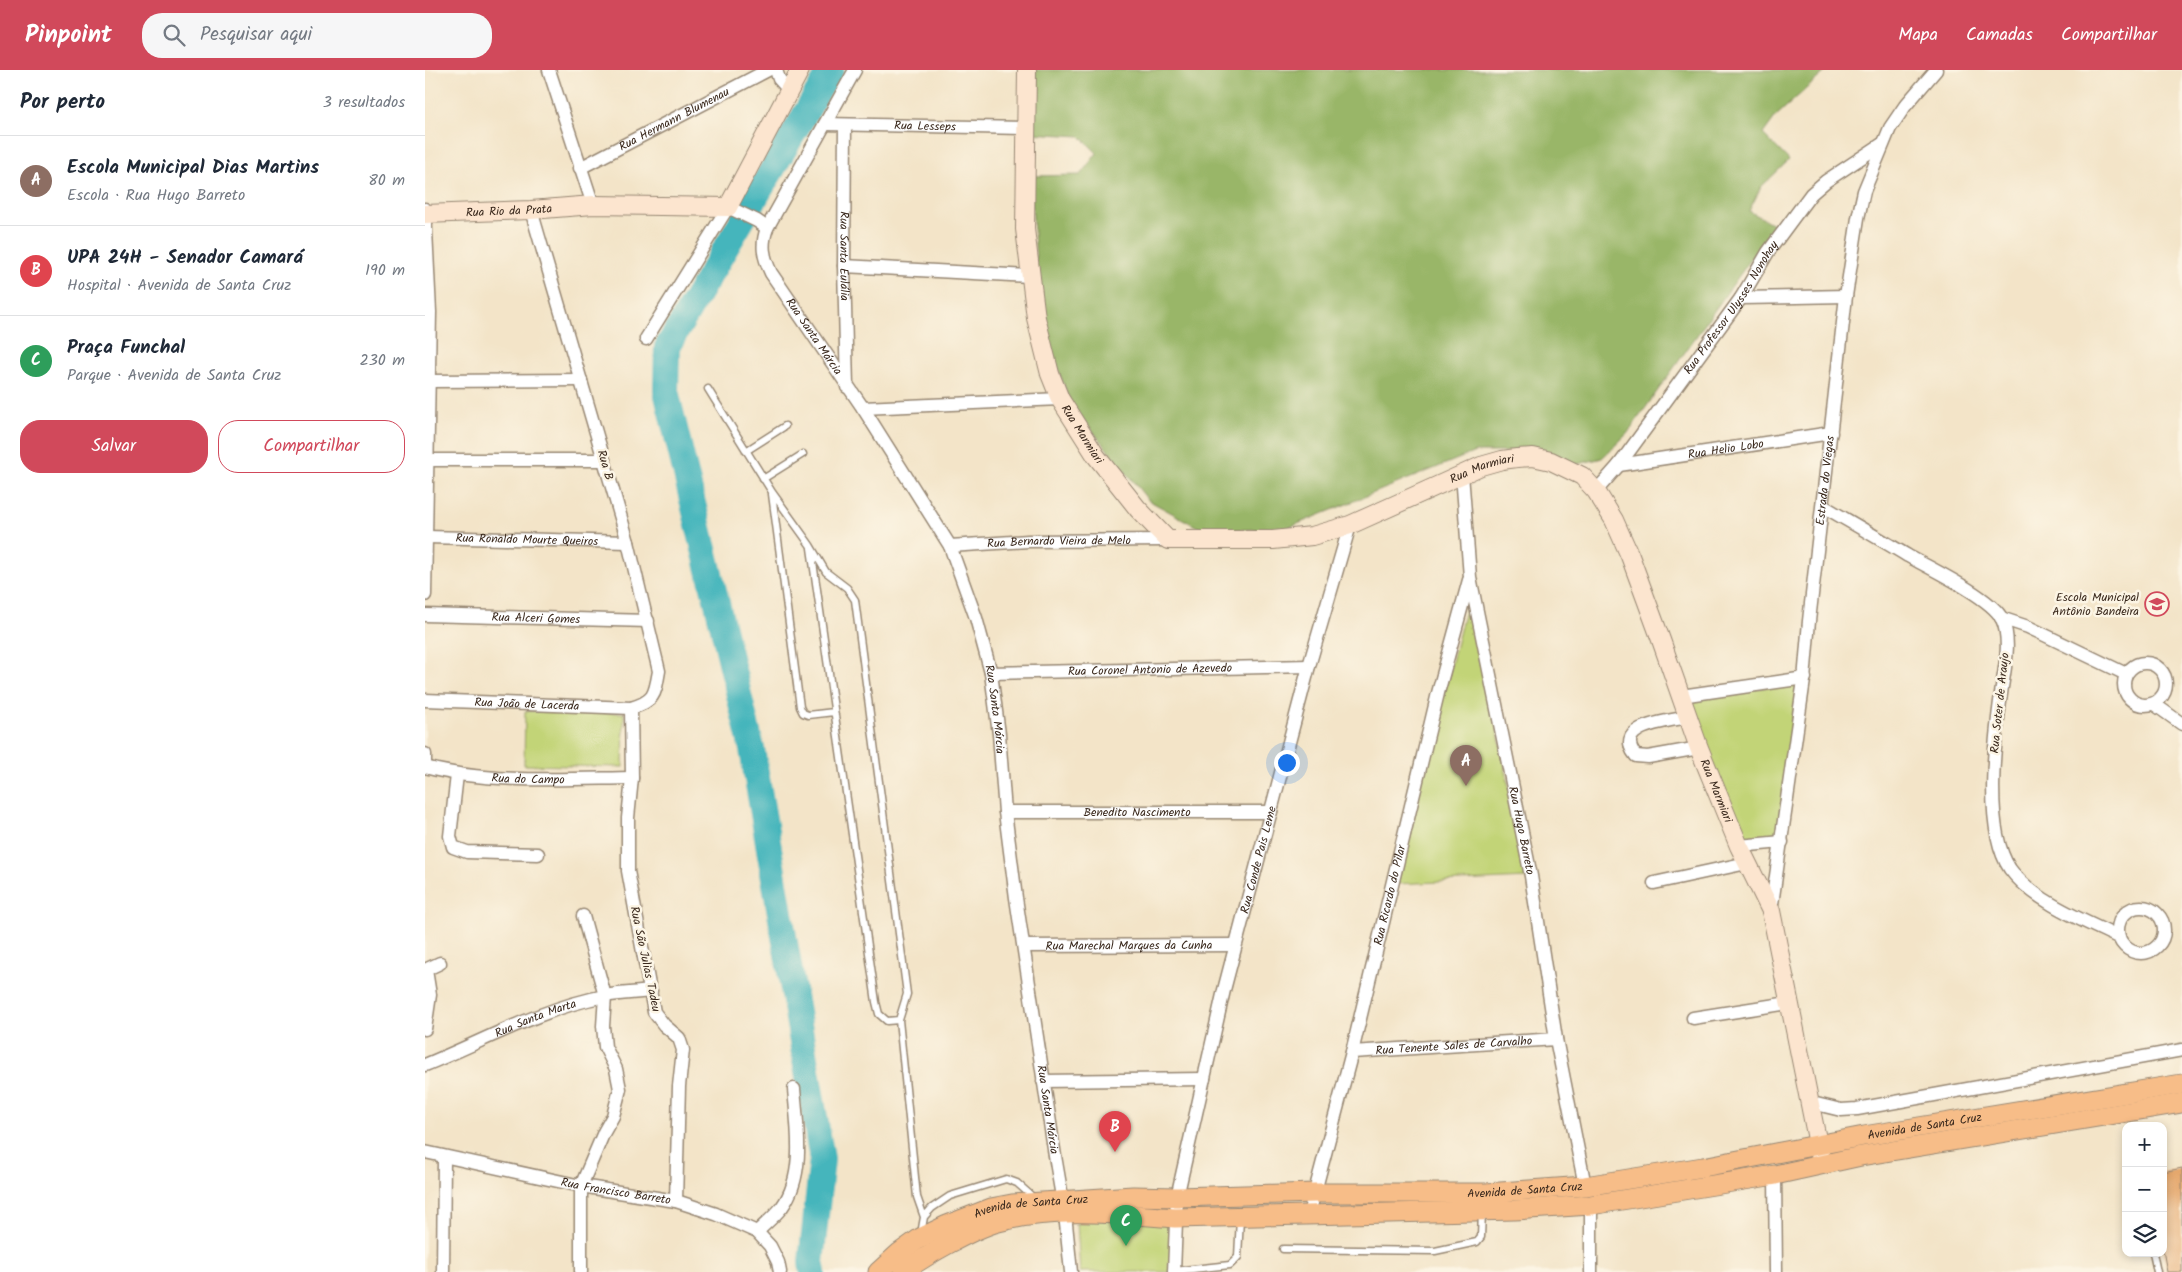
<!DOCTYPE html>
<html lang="pt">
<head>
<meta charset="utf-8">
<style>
  :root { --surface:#fff; --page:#f6f6f7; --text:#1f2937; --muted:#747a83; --line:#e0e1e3; --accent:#d1495b }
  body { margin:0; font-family:Kalam,sans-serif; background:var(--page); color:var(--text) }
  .controls { position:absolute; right:15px; bottom:15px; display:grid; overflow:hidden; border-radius:10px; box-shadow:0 2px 8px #0003 }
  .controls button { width:45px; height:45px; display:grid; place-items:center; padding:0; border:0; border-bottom:1px solid var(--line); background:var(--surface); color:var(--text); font:25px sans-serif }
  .you { position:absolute; left:861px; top:692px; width:18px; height:18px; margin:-12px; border:4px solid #fff; border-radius:50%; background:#1a73e8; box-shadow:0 0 0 8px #1a73e833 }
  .badge { display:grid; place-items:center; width:32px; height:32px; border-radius:50%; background:var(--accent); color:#fff; font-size:16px; font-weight:700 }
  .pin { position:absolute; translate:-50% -41px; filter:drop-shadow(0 1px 2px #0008) }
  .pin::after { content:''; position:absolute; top:26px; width:18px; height:15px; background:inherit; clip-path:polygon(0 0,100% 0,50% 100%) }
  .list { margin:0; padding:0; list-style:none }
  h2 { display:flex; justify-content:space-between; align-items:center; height:65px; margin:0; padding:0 20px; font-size:21px }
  h2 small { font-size:16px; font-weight:400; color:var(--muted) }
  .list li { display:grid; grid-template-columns:32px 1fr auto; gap:15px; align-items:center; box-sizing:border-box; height:90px; padding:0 20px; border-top:1px solid var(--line) }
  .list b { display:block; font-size:19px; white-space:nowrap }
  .list p { margin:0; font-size:16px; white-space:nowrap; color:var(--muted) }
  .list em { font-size:16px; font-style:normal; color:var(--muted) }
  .actions { display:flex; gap:10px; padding:15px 20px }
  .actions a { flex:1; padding:11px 0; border:1px solid var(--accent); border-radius:20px; text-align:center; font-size:18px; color:var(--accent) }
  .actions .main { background:var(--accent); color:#fff }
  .icon { flex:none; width:28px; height:28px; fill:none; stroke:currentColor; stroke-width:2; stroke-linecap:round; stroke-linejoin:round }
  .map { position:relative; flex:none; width:1757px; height:1202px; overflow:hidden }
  header { display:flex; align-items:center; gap:30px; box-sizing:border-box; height:70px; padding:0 25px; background:var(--accent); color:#fff }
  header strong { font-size:24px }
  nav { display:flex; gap:28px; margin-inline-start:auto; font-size:18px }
  .search { width:350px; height:45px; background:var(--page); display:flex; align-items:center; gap:12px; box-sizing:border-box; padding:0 18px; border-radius:20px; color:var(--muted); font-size:19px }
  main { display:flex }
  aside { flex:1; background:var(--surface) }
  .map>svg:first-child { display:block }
</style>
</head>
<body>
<header>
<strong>Pinpoint</strong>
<div class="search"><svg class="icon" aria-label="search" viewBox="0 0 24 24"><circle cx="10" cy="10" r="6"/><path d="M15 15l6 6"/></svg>Pesquisar aqui</div>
<nav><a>Mapa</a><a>Camadas</a><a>Compartilhar</a></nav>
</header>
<main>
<aside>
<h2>Por perto<small>3 resultados</small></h2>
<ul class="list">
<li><span class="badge" style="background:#8d6e63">A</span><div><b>Escola Municipal Dias Martins</b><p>Escola · Rua Hugo Barreto</p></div><em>80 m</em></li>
<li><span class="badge" style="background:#e0444e">B</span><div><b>UPA 24H - Senador Camará</b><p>Hospital · Avenida de Santa Cruz</p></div><em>190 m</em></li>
<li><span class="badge" style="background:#2e9e5b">C</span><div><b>Praça Funchal</b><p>Parque · Avenida de Santa Cruz</p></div><em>230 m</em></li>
</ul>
<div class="actions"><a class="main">Salvar</a><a>Compartilhar</a></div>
</aside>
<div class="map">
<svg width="1757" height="1202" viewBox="0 0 1757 1202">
  <rect width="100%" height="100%" fill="#fcf5e5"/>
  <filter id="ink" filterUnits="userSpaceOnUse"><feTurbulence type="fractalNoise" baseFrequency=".02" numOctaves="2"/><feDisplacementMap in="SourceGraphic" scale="10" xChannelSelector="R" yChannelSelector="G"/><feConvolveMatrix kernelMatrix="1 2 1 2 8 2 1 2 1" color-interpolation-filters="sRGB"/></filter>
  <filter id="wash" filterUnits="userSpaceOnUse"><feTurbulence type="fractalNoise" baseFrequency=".0096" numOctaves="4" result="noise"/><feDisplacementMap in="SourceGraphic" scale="20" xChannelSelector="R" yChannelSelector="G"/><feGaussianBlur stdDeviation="1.12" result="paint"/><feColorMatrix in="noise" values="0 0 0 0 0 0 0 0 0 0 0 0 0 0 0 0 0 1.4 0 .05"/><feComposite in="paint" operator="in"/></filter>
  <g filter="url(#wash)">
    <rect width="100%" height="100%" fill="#f3e4c8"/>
    <path fill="#c2d477" stroke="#7e7f4a" d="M1045,521L1102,808L970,814Z
      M1372,612L1352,768L1318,772L1260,631Z
      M100,641L199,643L198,697L99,695Z
      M748,1149L747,1202H655L652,1151Z"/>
    <path fill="#99b668" stroke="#6a7043" d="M607,0H1402L1351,46L1338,64L1364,90L1336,117L1324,141L1350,155L1202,364L1177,388L1145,396L1100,382H1050L860,459L778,460L723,430L645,333L615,247L605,106L655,105L672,83L655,66L606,63Z"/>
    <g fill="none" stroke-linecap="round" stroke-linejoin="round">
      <path stroke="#45b5bc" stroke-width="26" d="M388,1202L386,1192L397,1089L327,679L241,321L242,277L406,0"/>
    </g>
    <g id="blocks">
      <path fill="#e4a468" d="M1757,1098V1202H1742L1738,1180V1102Z"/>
    </g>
  </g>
  <g filter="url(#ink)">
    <use href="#blocks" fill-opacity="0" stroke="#978773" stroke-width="1"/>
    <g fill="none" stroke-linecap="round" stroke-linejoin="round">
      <g stroke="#978773" stroke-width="9">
        <path id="lane" d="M283,319L347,422L385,475L401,502L422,518L430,530L482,924L474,950L492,1127L499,1147
          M321,381L360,356
          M338,409L378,384
          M347,424L375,637L378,643L383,645L409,642
          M386,478L451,932L454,944L462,951L474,950
          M496,1164L499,1147L507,1138L525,1126L581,1109L592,1113L610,1129
          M858,1179L1010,1181L1052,1172L1056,1167L1057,1142
          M1728,1183L1732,1202
          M749,1201L805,1195L813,1187L815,1148"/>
      </g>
      <g stroke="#978773" stroke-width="15">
        <g id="street">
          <path d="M124,0L168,135"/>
          <path d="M351,0L354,9L363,19"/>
          <path id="s1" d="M430,0L342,158C336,175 338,186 346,203L438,338L525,476L551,548L566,603L574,664L580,742L591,828L630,1086L640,1144L646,1202"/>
          <path id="s2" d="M400,54L601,58"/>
          <path id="s3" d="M420,55L419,196L422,317"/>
          <path id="s4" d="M155,98L343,0"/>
          <path d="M0,139L5,242L0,525"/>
          <path d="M419,196L605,206"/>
          <path d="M1316,228L1421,226"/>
          <path d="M221,269L303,137L332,151L342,158"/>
          <path d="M5,311L156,310"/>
          <path d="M438,338L635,329"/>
          <path d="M3,390H178"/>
          <path id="s5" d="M1194,395L1406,363"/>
          <path id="s6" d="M1037,404L1045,507L1106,806L1131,969L1160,1116"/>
          <path id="s7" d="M1171,421L1194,395L1316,228L1343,182L1386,124L1401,111L1457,74"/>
          <path d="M1398,436C1427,453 1455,469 1483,486C1505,498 1567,528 1577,549C1587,571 1579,601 1576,624C1570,669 1558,759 1585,799C1607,830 1659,851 1693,867"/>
          <path id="s8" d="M2,467L203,472"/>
          <path id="s9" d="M525,476L603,471L743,470"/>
          <path id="s10" d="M0,545L223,551"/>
          <path d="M1576,548L1603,557L1701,604"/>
          <circle cx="1720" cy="614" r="21"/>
          <path id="s11" d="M566,603L884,596"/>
          <path d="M1256,626L1380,608"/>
          <path id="s12" d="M0,630L206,638C230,631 230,624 234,601L203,472L106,140"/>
          <path d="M1729,634L1757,654"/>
          <path d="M206,638L207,708L203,748V801L229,942L239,955L254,968L258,980L254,1016L251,1131"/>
          <path d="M1263,647C1245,651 1186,655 1211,686L1223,687L1274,678"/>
          <path d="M0,684V697"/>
          <path id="s13" d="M0,697C63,714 142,709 207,708"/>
          <path d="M32,705L25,766L28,777L42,782L113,784"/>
          <path id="s14" d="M580,742H846"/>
          <path d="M1314,776L1357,772"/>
          <path d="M1229,813L1322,793"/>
          <circle cx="1716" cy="860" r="23"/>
          <path id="s15" d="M1346,841L1379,610L1384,551L1421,226L1433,148L1439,121L1465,58L1480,36L1511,0"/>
          <path id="s16" d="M599,876L810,875"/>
          <path d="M0,900L15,893"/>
          <path d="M1268,948L1363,933"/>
          <path d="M0,959L5,925L1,900"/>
          <path id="s17" d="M927,982L1131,969"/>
          <path id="s18" d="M0,995C59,971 117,938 180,926C195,923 211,923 226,921"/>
          <path d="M618,1011L779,1009"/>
          <path d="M1383,1032L1416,1040L1432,1039L1757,980"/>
          <path id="s19" d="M0,1082L156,1116L251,1131L291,1144L332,1162L345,1176L353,1192L355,1202"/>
          <path d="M1350,1105L1351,1202"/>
          <path d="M1166,1135V1202"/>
          <path id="s20" d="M884,1144L927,982L1013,623L1044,510"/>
          <path d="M332,1162C340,1154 350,1146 357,1137C381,1104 372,1056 369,1019"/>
          <path d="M18,1202L19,1087"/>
          <path d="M156,1202V1116L179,1062L188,1046L195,1019L191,999L180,977L178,956L180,926L158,846"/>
          <path id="s21" d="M749,1202L752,1127L799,920L884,596L925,455"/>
        </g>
      </g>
      <g stroke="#978773" stroke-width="20">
        <g id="secondary">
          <path id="s22" d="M602,0L600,159L611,248L625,304L635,329L671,386L713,439L743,470H848L887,466L925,455L1056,396L1077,390L1092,388L1108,387L1126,391L1157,406L1171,421L1189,450L1205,486L1236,570L1274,678L1314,776L1346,841L1397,1094"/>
          <path id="s23" d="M0,144L106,140L168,135L303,137L375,0"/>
        </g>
      </g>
      <g stroke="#978773" stroke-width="21">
        <g id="primary">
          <path id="s24" d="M453,1202L474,1183L495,1168L522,1155L566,1138L587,1134L708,1126L752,1127L890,1123H1061L1160,1116L1278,1097L1439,1066L1757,1014"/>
          <path d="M478,1202C500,1186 547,1159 573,1152C630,1137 692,1144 750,1148L1090,1140L1166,1135L1350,1105L1436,1086L1757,1033"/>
        </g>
      </g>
      <use href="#lane" stroke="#fff" stroke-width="6"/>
      <use href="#street" stroke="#fff" stroke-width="12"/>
      <use href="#secondary" stroke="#fce5cf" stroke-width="18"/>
      <use href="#primary" stroke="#f7bd88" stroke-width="19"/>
    </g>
  </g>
  <defs>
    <g id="school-ring" transform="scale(1.25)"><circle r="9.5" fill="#fcf5e5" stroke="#d1495b" stroke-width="1.5"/><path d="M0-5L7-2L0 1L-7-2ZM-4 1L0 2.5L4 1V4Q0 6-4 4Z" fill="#d1495b"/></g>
  </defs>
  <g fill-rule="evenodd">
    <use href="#school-ring" x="1732" y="534"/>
  </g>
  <g text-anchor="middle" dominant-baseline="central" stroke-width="5" stroke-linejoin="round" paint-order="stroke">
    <g font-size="12" fill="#3b2a1e" stroke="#fcf5e5">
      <text stroke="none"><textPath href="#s4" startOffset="106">Rua Hermann Blumenau</textPath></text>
      <text stroke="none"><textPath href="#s2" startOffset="100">Rua Lesseps</textPath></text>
      <text stroke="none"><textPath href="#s23" startOffset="84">Rua Rio da Prata</textPath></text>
      <text stroke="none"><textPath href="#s3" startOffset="131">Rua Santa Eulália</textPath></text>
      <text stroke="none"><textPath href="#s7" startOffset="228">Rua Professor Ulysses Nonohay</textPath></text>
      <text stroke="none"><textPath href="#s1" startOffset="304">Rua Santa Márcia</textPath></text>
      <text stroke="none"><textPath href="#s22" startOffset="375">Rua Marmiari</textPath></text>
      <text stroke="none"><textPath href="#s5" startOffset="108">Rua Helio Lobo</textPath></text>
      <text transform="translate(180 395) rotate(74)">Rua B</text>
      <text stroke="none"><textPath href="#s22" startOffset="839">Rua Marmiari</textPath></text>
      <text stroke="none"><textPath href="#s15" startOffset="434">Estrada do Viegas</textPath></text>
      <text stroke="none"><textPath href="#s8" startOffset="100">Rua Ronaldo Mourte Queiros</textPath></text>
      <text stroke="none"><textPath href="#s9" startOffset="109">Rua Bernardo Vieira de Melo</textPath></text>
      <text stroke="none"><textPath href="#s10" startOffset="111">Rua Alceri Gomes</textPath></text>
      <text stroke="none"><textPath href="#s11" startOffset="159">Rua Coronel Antonio de Azevedo</textPath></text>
      <text transform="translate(1575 633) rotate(-84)">Rua Soter de Araujo</text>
      <text stroke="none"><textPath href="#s12" startOffset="102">Rua João de Lacerda</textPath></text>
      <text stroke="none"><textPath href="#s1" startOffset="724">Rua Santa Márcia</textPath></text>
      <text stroke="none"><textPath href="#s13" startOffset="104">Rua do Campo</textPath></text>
      <text stroke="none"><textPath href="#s22" startOffset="1289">Rua Marmiari</textPath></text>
      <text stroke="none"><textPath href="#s14" startOffset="132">Benedito Nascimento</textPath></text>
      <text stroke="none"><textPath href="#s6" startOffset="362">Rua Hugo Barreto</textPath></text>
      <text stroke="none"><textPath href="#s21" startOffset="422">Rua Conde Pais Leme</textPath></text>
      <text stroke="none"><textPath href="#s20" startOffset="329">Rua Ricardo do Pilar</textPath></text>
      <text stroke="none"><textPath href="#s16" startOffset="105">Rua Marechal Marques da Cunha</textPath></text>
      <text transform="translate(220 889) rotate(78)">Rua São Julias Tadeu</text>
      <text stroke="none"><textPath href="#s18" startOffset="120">Rua Santa Marta</textPath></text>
      <text stroke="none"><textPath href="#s17" startOffset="102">Rua Tenente Sales de Carvalho</textPath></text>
      <text stroke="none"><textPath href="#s1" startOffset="1128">Rua Santa Márcia</textPath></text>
      <text stroke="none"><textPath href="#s24" startOffset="1071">Avenida de Santa Cruz</textPath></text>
      <text stroke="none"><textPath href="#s24" startOffset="666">Avenida de Santa Cruz</textPath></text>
      <text stroke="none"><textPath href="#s19" startOffset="195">Rua Francisco Barreto</textPath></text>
      <text stroke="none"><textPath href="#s24" startOffset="171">Avenida de Santa Cruz</textPath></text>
    </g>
    <g font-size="12" fill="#3b2a1e" stroke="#fcf5e5" text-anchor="end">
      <text x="1714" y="527">Escola Municipal<tspan x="1714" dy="14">Antônio Bandeira</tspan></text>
    </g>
  </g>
</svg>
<div class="controls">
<button>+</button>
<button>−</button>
<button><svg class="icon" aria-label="layers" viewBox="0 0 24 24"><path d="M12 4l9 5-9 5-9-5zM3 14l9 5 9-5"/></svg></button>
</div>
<div class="you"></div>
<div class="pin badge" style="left:1041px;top:716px;background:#8d6e63">A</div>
<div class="pin badge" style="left:690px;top:1082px;background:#e0444e">B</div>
<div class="pin badge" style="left:701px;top:1176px;background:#2e9e5b">C</div>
</div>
</main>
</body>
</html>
